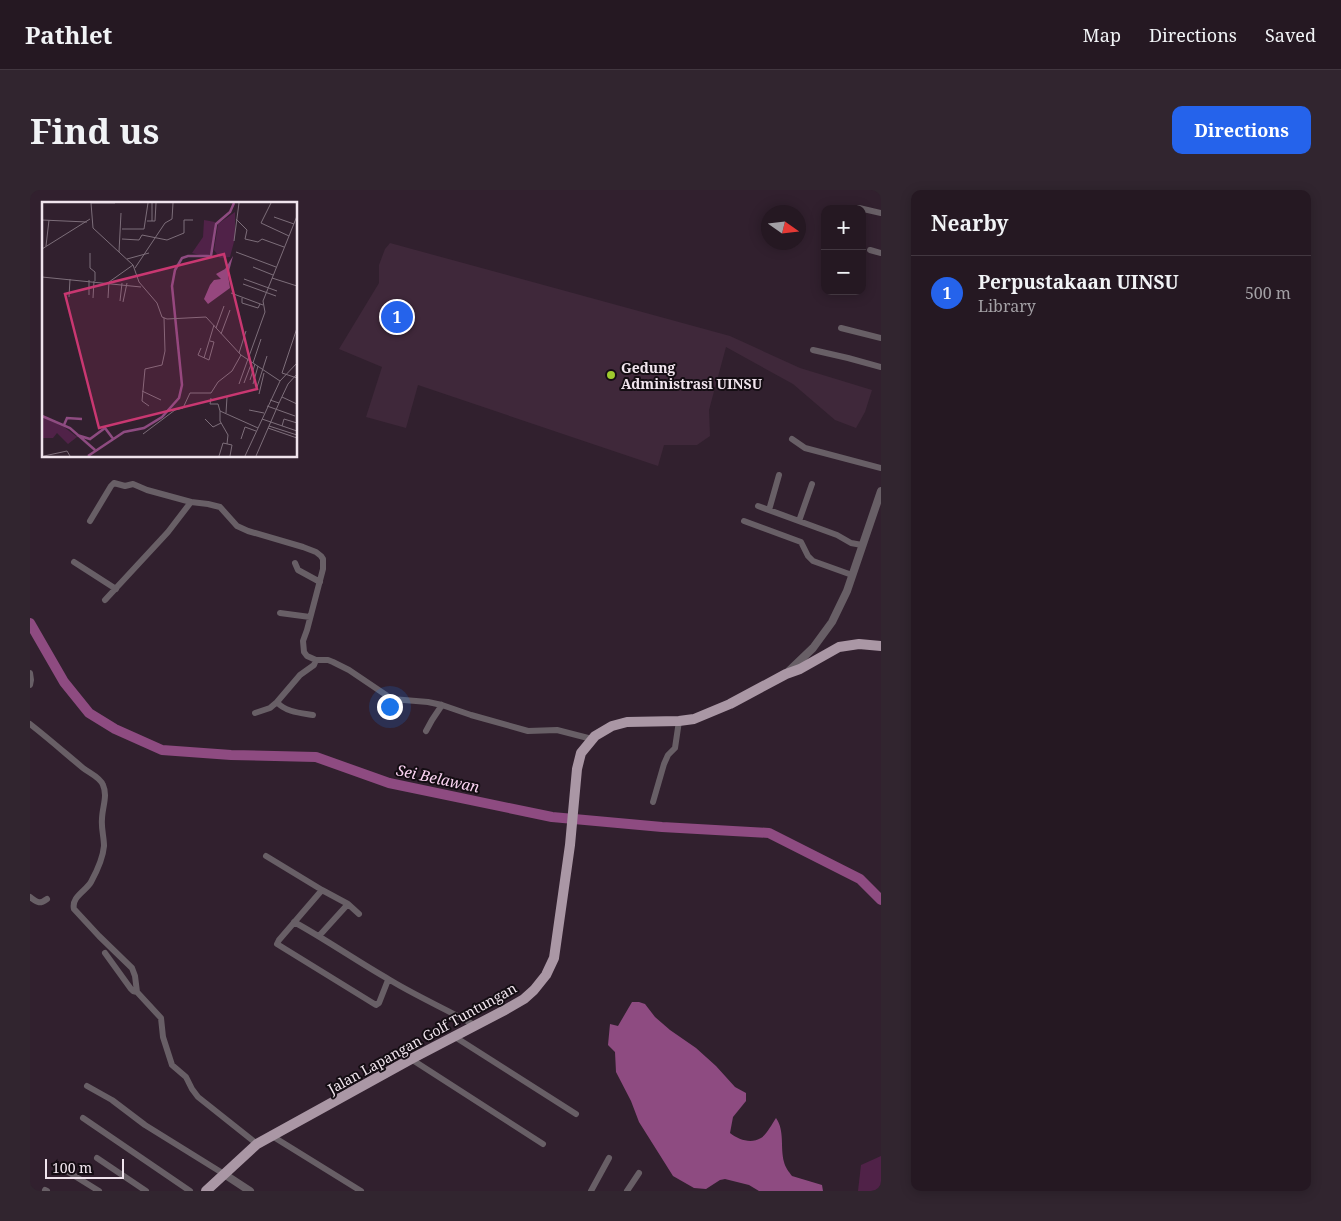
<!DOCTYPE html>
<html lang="en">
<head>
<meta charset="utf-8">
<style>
  :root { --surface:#251822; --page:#31252f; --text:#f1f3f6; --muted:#a3a0a5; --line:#423740; --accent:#2563eb }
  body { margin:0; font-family:"Noto Serif",serif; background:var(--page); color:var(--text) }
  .controls { position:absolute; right:15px; top:15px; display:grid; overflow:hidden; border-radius:10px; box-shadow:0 2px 12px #0003 }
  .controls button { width:45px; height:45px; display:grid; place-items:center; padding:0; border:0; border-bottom:1px solid var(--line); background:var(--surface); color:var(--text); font:25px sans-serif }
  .compass { position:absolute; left:731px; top:15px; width:45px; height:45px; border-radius:50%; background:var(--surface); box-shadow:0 2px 12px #0003; rotate:104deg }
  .scale { position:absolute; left:15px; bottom:12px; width:79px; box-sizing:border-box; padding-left:5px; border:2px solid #f0e4ed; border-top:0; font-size:14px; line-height:18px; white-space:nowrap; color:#f0e4ed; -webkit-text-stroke:4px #140d13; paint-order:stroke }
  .you { position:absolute; left:359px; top:516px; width:18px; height:18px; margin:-12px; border:4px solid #fff; border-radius:50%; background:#1a73e8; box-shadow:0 0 0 8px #1a73e833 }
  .badge { display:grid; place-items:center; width:32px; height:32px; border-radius:50%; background:var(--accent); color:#fff; font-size:16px; font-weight:700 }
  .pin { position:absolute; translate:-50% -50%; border:2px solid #fff; box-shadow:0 1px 5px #0006 }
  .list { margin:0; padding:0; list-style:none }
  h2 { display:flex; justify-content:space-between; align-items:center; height:65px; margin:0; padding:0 20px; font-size:21px }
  h2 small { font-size:16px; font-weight:400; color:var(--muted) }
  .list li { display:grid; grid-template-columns:32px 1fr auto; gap:15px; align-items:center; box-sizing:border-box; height:75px; padding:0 20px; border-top:1px solid var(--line) }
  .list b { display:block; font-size:19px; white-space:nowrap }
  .list p { margin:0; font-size:16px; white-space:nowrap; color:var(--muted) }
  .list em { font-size:16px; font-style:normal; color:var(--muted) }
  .map { position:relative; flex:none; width:851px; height:1001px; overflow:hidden; border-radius:10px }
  header { display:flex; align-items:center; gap:30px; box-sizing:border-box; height:70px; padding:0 25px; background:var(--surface); border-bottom:1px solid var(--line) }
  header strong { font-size:24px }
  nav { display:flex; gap:28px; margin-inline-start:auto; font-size:18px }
  .intro { display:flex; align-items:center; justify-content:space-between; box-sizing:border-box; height:120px; padding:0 30px }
  h1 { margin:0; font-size:35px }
  .button { padding:12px 22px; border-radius:10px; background:var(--accent); color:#fff; font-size:18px; font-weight:700 }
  main { display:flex; gap:30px; padding:0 30px }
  aside { flex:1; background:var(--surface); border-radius:10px; box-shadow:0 2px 12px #0003 }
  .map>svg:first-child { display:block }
</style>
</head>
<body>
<header>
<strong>Pathlet</strong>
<nav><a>Map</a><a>Directions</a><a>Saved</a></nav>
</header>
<div class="intro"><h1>Find us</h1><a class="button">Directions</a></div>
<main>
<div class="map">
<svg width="851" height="1001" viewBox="0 0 851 1001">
  <rect width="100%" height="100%" fill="#31202e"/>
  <path fill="#3f283a" d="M360,53L700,146L770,178L842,200L835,222L826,238L805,230L763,194L696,157L679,220L680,246L667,255H634L628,276L388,195L376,238L336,227L352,177L309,159L349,93V75L355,59Z"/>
  <path fill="#502248" d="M851,966V1001H828L831,975Z"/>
  <path fill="#8e4b81" d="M602,812H609L615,814L625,827L640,840L666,858L686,876L705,897L716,903V911L703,927L700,943C709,950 721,954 731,948C737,944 742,934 746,928C755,941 750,957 754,972C755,977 759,982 762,986L792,995L793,1001H729L719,995L695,989L690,990L676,999L664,998L643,986L609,932L601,911L586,882L585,862L578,855L580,834L588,836Z"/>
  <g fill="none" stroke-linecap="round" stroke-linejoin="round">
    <path stroke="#8e4b81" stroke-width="10" d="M0,433L34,492L59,523L85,539L132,560L201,565L286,567L359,593L522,627L632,637L739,643L830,689L851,710"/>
    <path stroke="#685f66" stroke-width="6" d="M829,18L851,23
      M840,60L851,63
      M811,138L851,148
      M783,160L818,168L851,177
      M762,249L775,258L851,278
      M728,316L807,345L821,353L832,355
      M739,320L749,285
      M60,331L81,296L84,293L95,296L103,294L117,300L161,312L178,314L190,317L207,336L218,341L273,357L286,362L291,366L293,369V379L277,440L273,451L274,462L277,466L286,470H298L303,472L319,480L359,507L362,509L398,512L412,515L441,525L498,541L527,540L562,549
      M714,331L771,352L778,366L783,371L822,385
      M769,331L782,294
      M44,372L86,399
      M265,373L268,380L290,392
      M75,410L138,342L161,312
      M250,423L280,427
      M0,483L1,490L0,495
      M247,512C255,522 271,523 283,525
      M225,523L240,518L247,512L270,485L284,475L286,470
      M0,534C18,548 35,563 53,578C59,583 70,587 73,595C78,606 72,618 72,629C71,638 74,647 74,656C73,668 67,681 61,692C56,701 41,707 44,719L69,746L102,778L105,786L107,802L131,828L133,847L142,875L156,887L162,899L168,907L227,954
      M396,541L402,530L412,515
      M623,612L634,574L638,565L645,558L649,531
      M236,666L292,700
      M0,707C7,712 9,715 17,709
      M329,724L318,714L292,700L249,750L247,754L346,815L349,813L358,790
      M264,732C297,750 328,772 360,790C388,807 418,820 446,836
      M289,746L318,714
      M75,763L101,799L103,801L107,802
      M425,847L546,924
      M381,869L513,954
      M57,896L82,910L115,935L194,984
      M53,928L160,1001
      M242,946L331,1001
      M67,968L116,1001
      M35,980L69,1001
      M15,1000L17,1001
      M561,1001L579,968
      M597,1001L609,983"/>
    <path stroke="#685f66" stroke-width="8" d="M759,481L783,458L802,432L817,401L851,301
      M194,984L220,1001"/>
    <path stroke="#aa97a5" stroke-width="10" d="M176,1001L227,954L381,869L475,820L494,809L504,800L516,785L524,768L540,655L547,579L551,563L565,546L582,536L597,532L649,531L664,529L700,514L756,484L770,479L809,457L829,454L851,456"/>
  </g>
  <circle fill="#9eca2e" stroke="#140d13" stroke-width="2" cx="581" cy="185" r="5"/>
  <g text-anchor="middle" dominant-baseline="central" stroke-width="4" stroke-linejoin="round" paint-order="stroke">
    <g font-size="14" font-weight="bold" fill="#f0e4ed" stroke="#140d13" text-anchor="start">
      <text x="591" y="177">Gedung<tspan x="591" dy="16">Administrasi UINSU</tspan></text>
    </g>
    <g font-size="14" fill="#f0e4ed" stroke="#140d13">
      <text transform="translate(392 848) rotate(-29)">Jalan Lapangan Golf Tuntungan</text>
    </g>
    <g font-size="15" font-style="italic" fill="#fbd4f2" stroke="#140d13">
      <text transform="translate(408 588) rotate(12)">Sei Belawan</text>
    </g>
  </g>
  <g transform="translate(12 12)">
    <rect width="255" height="255" fill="#31202e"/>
    <path d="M193,10V36L188,55L178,56L172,48L176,22ZM162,18L173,20L169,52L162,54L150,51L161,35ZM0,215L22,225L35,235L26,242L15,231L11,236H0Z" fill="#502248"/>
    <path d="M191,54L186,73L188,86L166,102L162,97L168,83L172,78L179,77L174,72L183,67Z" fill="#8e4b81"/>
    <path fill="none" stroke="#8e4b81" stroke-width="2.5" d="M0,214L28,226L53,248M22,223L25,216L40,217M35,233L48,237L63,226L72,238M46,254L82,230L102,226L120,215L137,196L140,183L130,84L133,68L140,56L146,54H169L174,22L188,10L192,1"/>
    <path fill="none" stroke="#7d6e7a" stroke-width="1" d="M49,1H73M49,1L51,26L91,63L97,80L115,101L120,115L125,117L164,115L199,153L238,179M229,1L219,21L247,34M232,15L252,22M194,17L205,28L203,37L216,40L220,37L242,45M0,18L45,20M105,19H113L114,1M110,19V1M80,27H102L106,1M80,37L97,38L100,33L125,38L142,31V18H151M192,39L197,1M4,44L7,18M0,47L48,17M77,50L79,11M194,50L234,65M48,51V66L53,70V79M85,57L107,51M211,65L231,73M93,66L123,21L130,17L131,1M0,75L99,85M230,76L255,84M202,77L235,89M47,78V93M201,82L234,94M189,91L221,103M27,95L28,77M51,96L52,79M66,96L67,80L91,63M200,96V101L216,106L218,102M78,99L80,81M81,100L85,81M174,126L182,104M255,126L240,171L255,176M179,132L188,108M159,146L156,153L167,158L172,140L168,139M197,151L204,129M162,156L172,123M211,161L219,137M120,163L123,149L122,116M208,178L213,162M202,181L210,160M197,182L223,110L221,99L255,14M211,182L216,164M215,185L225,154M100,189L119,198M217,192L222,171M240,195L255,202M169,196L168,202H176L178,209M228,198L237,201L246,182L255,172M107,204L100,199L103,167L120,163M225,204L253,214M207,208L222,211M184,211L185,195M163,217L171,225L179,221M220,217L255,229M227,224L255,233M240,224L242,217L255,221M226,226L255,236M101,232L133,208L141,206L148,191H169L176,180L190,169L199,153M199,237L203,225L214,229M185,242L186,233L178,219V209L216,226M2,254L25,249L28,254M177,254L181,241L190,243L188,254M203,254L238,179L255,161M214,254L237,201"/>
    <path fill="#c93771" fill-opacity="0.15" stroke="#c93771" stroke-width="2.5" d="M182,52L215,187L57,226L23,92Z"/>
    <rect width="255" height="255" fill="none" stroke="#f0e4ed" stroke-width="2.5"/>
  </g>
</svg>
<div class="controls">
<button>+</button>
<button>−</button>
</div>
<svg class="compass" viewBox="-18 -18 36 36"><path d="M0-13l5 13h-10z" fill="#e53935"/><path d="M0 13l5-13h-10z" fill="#a3a0a5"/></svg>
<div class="scale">100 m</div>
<div class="you"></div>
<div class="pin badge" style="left:367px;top:127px">1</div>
</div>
<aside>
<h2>Nearby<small></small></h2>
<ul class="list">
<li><span class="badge">1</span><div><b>Perpustakaan UINSU</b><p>Library</p></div><em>500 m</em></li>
</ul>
</aside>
</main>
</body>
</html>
